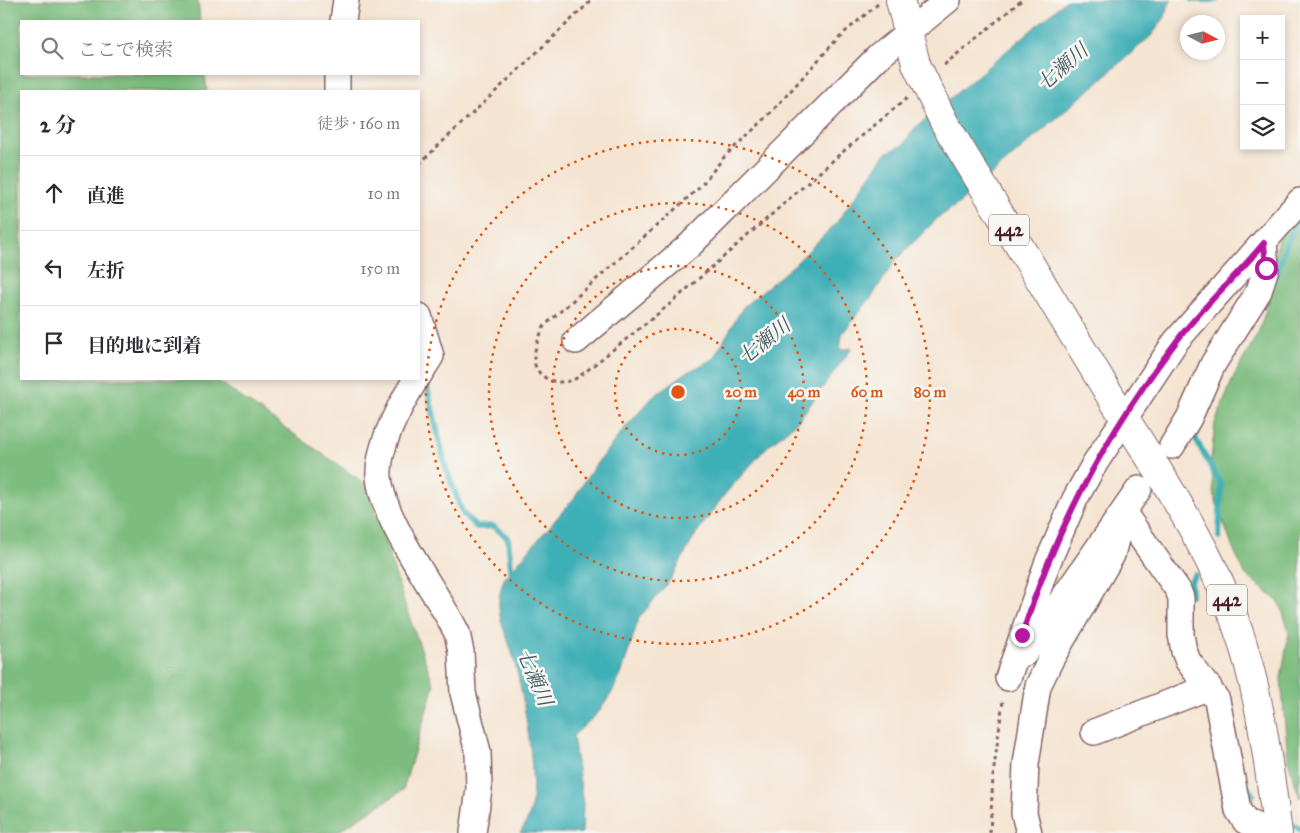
<!DOCTYPE html>
<html lang="ja">
<head>
<meta charset="utf-8">
<style>
  :root { --surface:#fff; --page:#f7f7f7; --text:#2b2b33; --muted:#7c7c81; --line:#e1e1e2 }
  body { margin:0; font-family:"IM FELL Great Primer","Noto Serif JP",serif; background:var(--page); color:var(--text) }
  .controls { position:absolute; right:15px; top:15px; display:grid; overflow:hidden; border-radius:0px; box-shadow:0 2px 8px #0003 }
  .controls button { width:45px; height:45px; display:grid; place-items:center; padding:0; border:0; border-bottom:1px solid var(--line); background:var(--surface); color:var(--text); font:25px sans-serif }
  .compass { position:absolute; left:1180px; top:15px; width:45px; height:45px; border-radius:50%; background:var(--surface); box-shadow:0 2px 8px #0003; rotate:97deg }
  .stop { position:absolute; width:15px; height:15px; margin:-11px; border:4px solid #b5179e; border-radius:50%; background:#fff }
  .stop.end { background:#b5179e; border-color:#fff; box-shadow:0 1px 5px #0008 }
  .list { margin:0; padding:0; list-style:none }
  h2 { display:flex; justify-content:space-between; align-items:center; height:65px; margin:0; padding:0 20px; font-size:21px }
  h2 small { font-size:16px; font-weight:400; color:var(--muted) }
  .list li { display:grid; grid-template-columns:32px 1fr auto; gap:15px; align-items:center; box-sizing:border-box; height:75px; padding:0 20px; border-top:1px solid var(--line) }
  .list b { display:block; font-size:19px; white-space:nowrap }
  .list em { font-size:16px; font-style:normal; color:var(--muted) }
  .icon { flex:none; width:28px; height:28px; fill:none; stroke:currentColor; stroke-width:2; stroke-linecap:round; stroke-linejoin:round }
  .map { position:relative; flex:none; width:1300px; height:833px; overflow:hidden }
  .search { position:absolute; background:var(--surface); box-shadow:0 2px 8px #0003; left:20px; top:20px; width:400px; height:55px; display:flex; align-items:center; gap:12px; box-sizing:border-box; padding:0 18px; border-radius:0px; color:var(--muted); font-size:19px }
  .panel { position:absolute; background:var(--surface); box-shadow:0 2px 8px #0003; left:20px; top:90px; width:400px; height:290px; border-radius:0px }
  .map>svg:first-child { display:block }
</style>
</head>
<body>
<div class="map">
<svg width="1300" height="833" viewBox="0 0 1300 833">
  <rect width="100%" height="100%" fill="#f6f6f2"/>
  <filter id="ink" filterUnits="userSpaceOnUse"><feTurbulence type="fractalNoise" baseFrequency=".02" numOctaves="2"/><feDisplacementMap in="SourceGraphic" scale="10" xChannelSelector="R" yChannelSelector="G"/><feConvolveMatrix kernelMatrix="1 2 1 2 8 2 1 2 1" color-interpolation-filters="sRGB"/></filter>
  <filter id="wash" filterUnits="userSpaceOnUse"><feTurbulence type="fractalNoise" baseFrequency=".0096" numOctaves="4" result="noise"/><feDisplacementMap in="SourceGraphic" scale="20" xChannelSelector="R" yChannelSelector="G"/><feGaussianBlur stdDeviation="1.12" result="paint"/><feColorMatrix in="noise" values="0 0 0 0 0 0 0 0 0 0 0 0 0 0 0 0 0 1.4 0 .05"/><feComposite in="paint" operator="in"/></filter>
  <g filter="url(#wash)">
    <rect width="100%" height="100%" fill="#f5e4d1"/>
    <path fill="#7cbc7e" stroke="#636e54" d="M0,0H198L200,21H21V74H205L207,91H21V379H215L367,485L405,605L434,685L403,790L336,833H0Z
      M1300,207V798L1288,761L1281,678L1289,632L1280,603L1245,574L1232,546L1214,496L1211,460L1215,423L1234,376L1259,331L1270,296L1274,261L1280,228Z"/>
    <path fill="#3eafb6" stroke="#446770" d="M1067,0H1172L1167,7L1165,17L1152,35L957,205L938,218L895,261L873,295L842,334L840,350L852,348L798,421L766,448L725,494L696,534L669,582L639,618L621,675L611,694L599,712L573,736L583,803L582,833H520C523,828 527,822 529,816C540,787 523,692 514,660C506,628 491,613 504,579L575,497L593,468L624,429L653,397L684,374L713,359L743,307L794,265L837,222L886,153L903,145L914,129Z"/>
    <g fill="none" stroke-linecap="round" stroke-linejoin="round">
      <path stroke="#3eafb6" stroke-width="6" d="M1193,0H1216
        M1276,275L1290,234L1300,220
        M425,378L446,469L463,514L477,527L493,526L508,538L512,577
        M1202,420L1195,438L1221,485L1219,537
        M1191,595L1190,582L1195,575
        M1242,780L1253,795
        M1296,826L1300,829"/>
    </g>
  </g>
  <g filter="url(#ink)">
    <g fill="none" stroke-linecap="round" stroke-linejoin="round">
      <g stroke="#866465" stroke-width="28">
        <path id="minor" d="M343,21L346,0
          M337,74V91
          M419,316L431,356L419,375
          M576,341L690,245L878,57L948,0
          M416,379C400,405 377,446 379,477C383,523 436,590 457,633L461,652L463,693L478,752L479,789L473,833
          M1172,446L1189,418L1213,364L1259,291L1266,268L1264,243
          M1123,512L1178,590L1181,598V635L1184,651L1188,661L1217,700L1238,810L1245,821L1272,833
          M1025,653L1139,489
          M1008,678L1047,564L1075,499L1095,463L1176,341L1300,201
          M1094,732L1209,687
          M1029,833L1024,813L1026,764L1038,686L1051,659L1112,555L1123,512"/>
      </g>
      <g stroke="#866465" stroke-width="30">
        <path id="trunk" d="M900,0L916,64
          M1108,392C1154,465 1206,539 1235,621C1260,689 1268,762 1278,833"/>
      </g>
      <path stroke="#866465" stroke-width="3" stroke-dasharray="4 4" stroke-linecap="butt" d="M878,4L839,37L767,117L725,156L700,187L544,326C540,336 535,346 534,357C533,376 555,387 572,380C576,379 581,375 585,372L670,304L838,156L907,98
        M944,65L1022,0
        M419,164L592,0
        M990,833L993,776L1003,700"/>
      <use href="#minor" stroke="#fff" stroke-width="25"/>
      <use href="#trunk" stroke="#fff" stroke-width="28"/>
      <g stroke="#866465" stroke-width="30" stroke-linecap="butt">
        <path id="trunk-bridge" d="M916,64L944,122L1108,392"/>
      </g>
      <use href="#trunk-bridge" stroke="#fff" stroke-width="28"/>
    </g>
  </g>
  <g fill="none" stroke-linecap="round" stroke-linejoin="round" filter="url(#ink)">
    <path stroke="#b5179e" stroke-width="6" d="M1022,635C1055,529 1108,431 1176,342C1202,307 1236,277 1264,243L1266,268"/>
  </g>
  <g fill="none" stroke="#e0560e" stroke-width="2.5" stroke-dasharray="2.5 5">
    <circle cx="678" cy="392" r="63"/>
    <circle cx="678" cy="392" r="126"/>
    <circle cx="678" cy="392" r="189"/>
    <circle cx="678" cy="392" r="252"/>
  </g>
  <g text-anchor="middle" dominant-baseline="central" stroke-width="5" stroke-linejoin="round" paint-order="stroke">
    <g fill="#f6f6f2" stroke="#7e6067" stroke-width="1">
      <rect x="989" y="214.5" width="40" height="31" rx="4"/>
      <rect x="1207" y="584.5" width="40" height="31" rx="4"/>
    </g>
    <g font-size="18" font-weight="bold" fill="#4a1f2b">
      <text x="1009" y="230">442</text>
      <text x="1227" y="600">442</text>
    </g>
    <g font-size="20" font-style="italic" fill="#455963" stroke="#f6f6f2">
      <text transform="translate(1062 67) rotate(-41)">七瀬川</text>
      <text transform="translate(764 341) rotate(-39)">七瀬川</text>
      <text transform="translate(535 677) rotate(67)">七瀬川</text>
    </g>
  </g>
  <circle cx="678" cy="392" r="8" fill="#e0560e" stroke="#f6f6f2" stroke-width="2.5"/>
  <g font-size="15" text-anchor="middle" font-weight="bold" fill="#e0560e" stroke="#f6f6f2" stroke-width="5" stroke-linejoin="round" paint-order="stroke">
    <text x="741" y="397">20 m</text>
    <text x="804" y="397">40 m</text>
    <text x="867" y="397">60 m</text>
    <text x="930" y="397">80 m</text>
  </g>
</svg>
<div class="controls">
<button>+</button>
<button>−</button>
<button><svg class="icon" aria-label="layers" viewBox="0 0 24 24"><path d="M12 4l9 5-9 5-9-5zM3 14l9 5 9-5"/></svg></button>
</div>
<svg class="compass" viewBox="-18 -18 36 36"><path d="M0-13l5 13h-10z" fill="#e53935"/><path d="M0 13l5-13h-10z" fill="#7c7c81"/></svg>
<div class="stop" style="left:1266px;top:268px"></div>
<div class="stop end" style="left:1022px;top:635px"></div>
<div class="search"><svg class="icon" aria-label="search" viewBox="0 0 24 24"><circle cx="10" cy="10" r="6"/><path d="M15 15l6 6"/></svg>ここで検索</div>
<section class="panel">
<h2>2 分<small>徒歩 · 160 m</small></h2>
<ul class="list">
<li><svg class="icon" aria-label="ahead" viewBox="0 0 24 24"><path d="M12 20V5M6 11l6-6 6 6"/></svg><div><b>直進</b></div><em>10 m</em></li>
<li><svg class="icon" aria-label="left" viewBox="0 0 24 24"><path d="M17 20v-9H6M10 6l-5 5 5 5"/></svg><div><b>左折</b></div><em>150 m</em></li>
<li><svg class="icon" aria-label="arrive" viewBox="0 0 24 24"><path d="M6 21V4h12l-3 4 3 4H6"/></svg><div><b>目的地に到着</b></div></li>
</ul>
</section>
</div>
</body>
</html>
